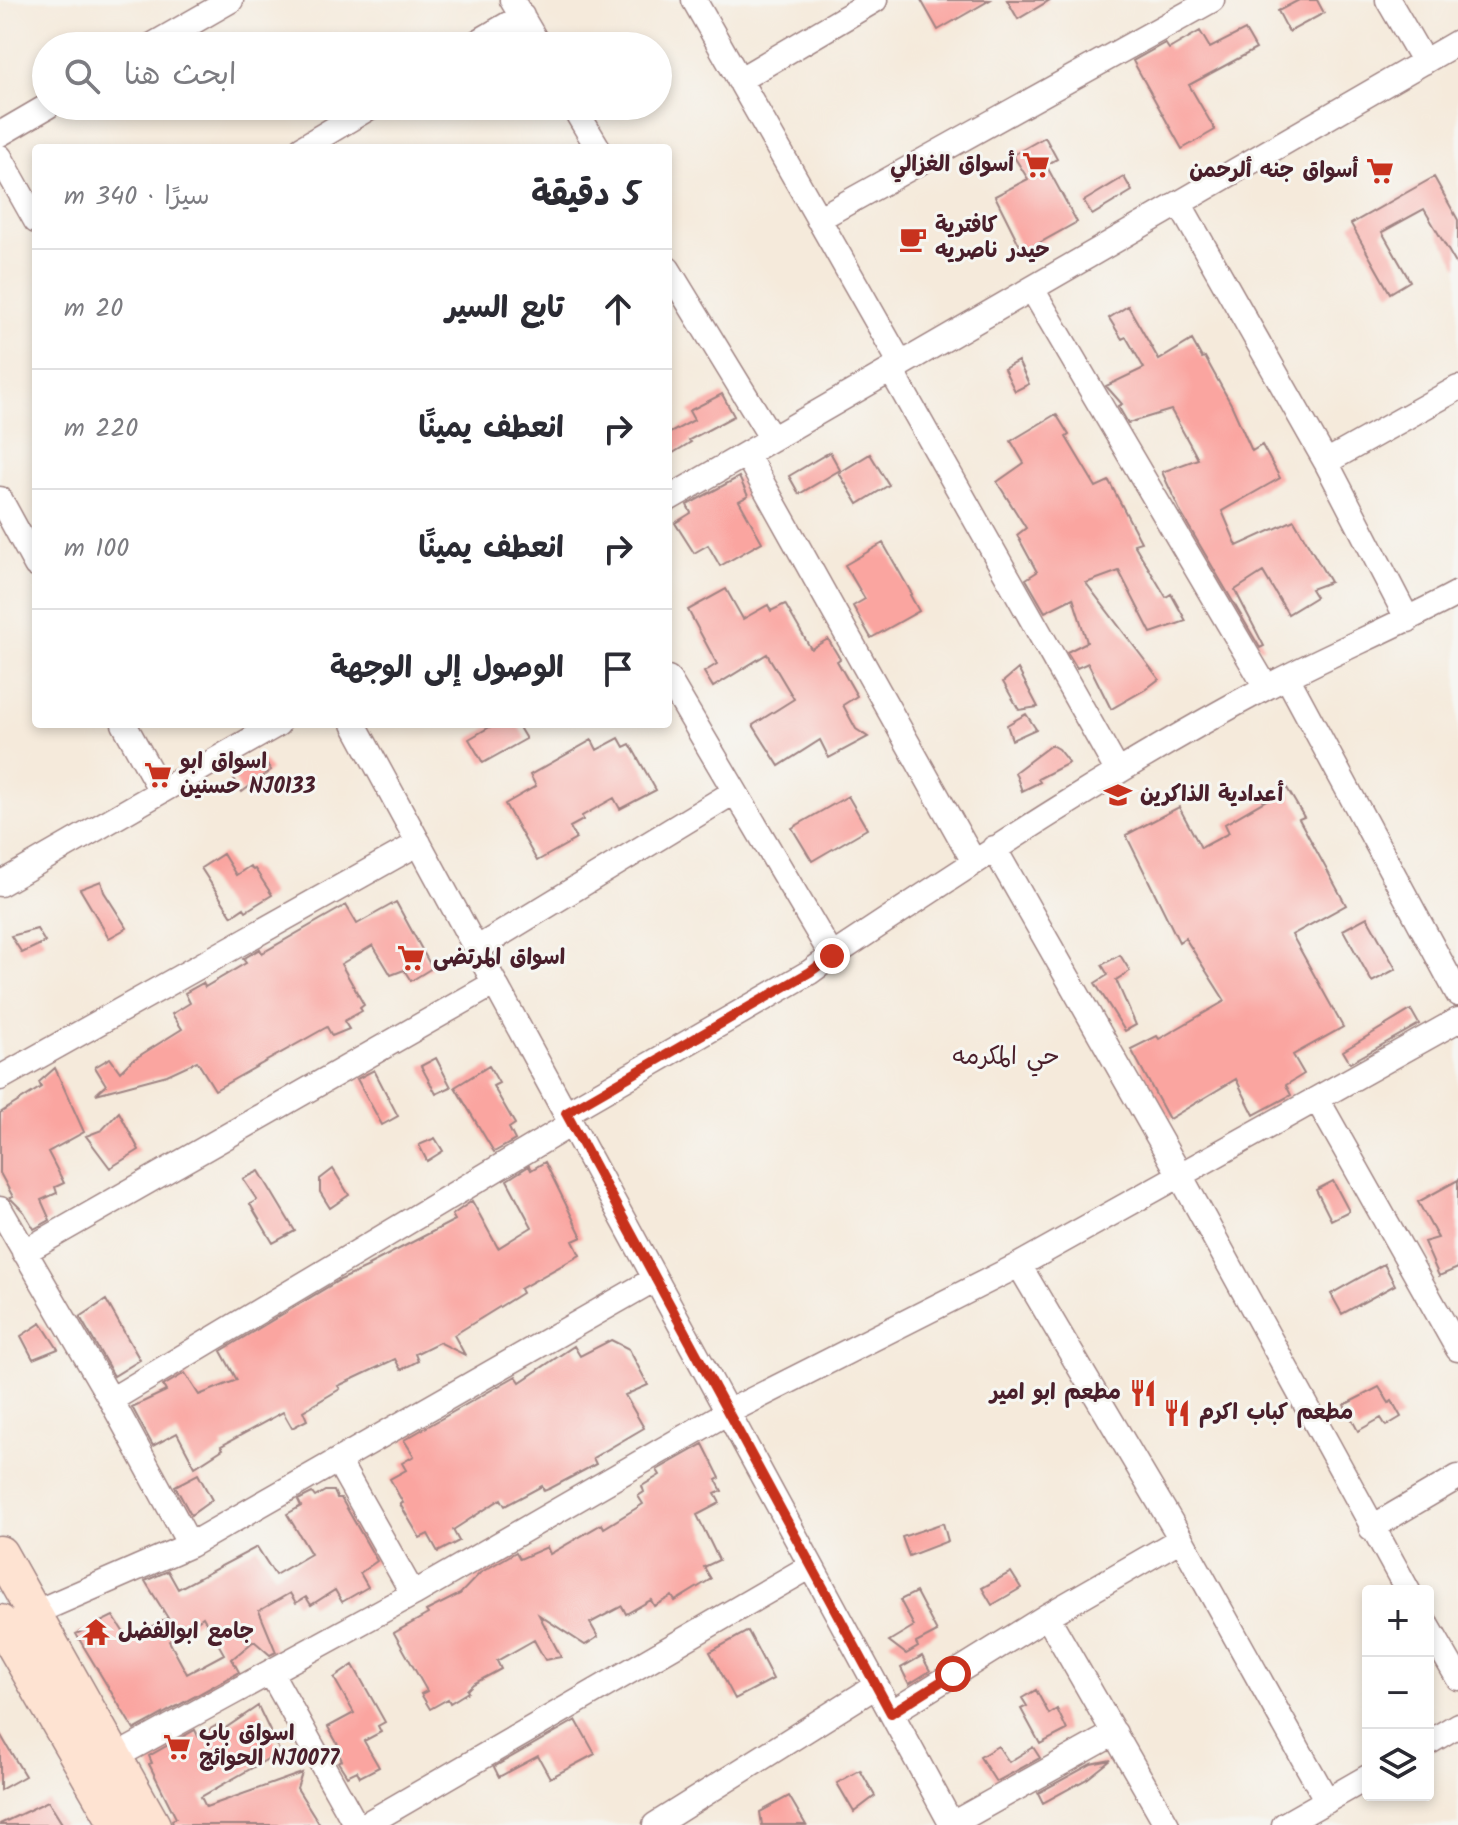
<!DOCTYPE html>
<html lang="ar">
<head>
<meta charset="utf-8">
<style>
  :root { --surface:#fff; --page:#f2f2f3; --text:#2b2b33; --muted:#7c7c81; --line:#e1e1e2 }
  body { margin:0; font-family:Kalam,"Playpen Sans Arabic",sans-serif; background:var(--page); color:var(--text); direction:rtl }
  .controls { position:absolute; right:24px; bottom:24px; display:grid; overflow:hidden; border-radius:8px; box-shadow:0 4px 12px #0003 }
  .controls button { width:72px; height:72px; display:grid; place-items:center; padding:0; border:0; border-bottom:2px solid var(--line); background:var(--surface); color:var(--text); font:40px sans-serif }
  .stop { position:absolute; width:24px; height:24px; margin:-18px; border:6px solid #c8321e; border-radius:50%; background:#fff }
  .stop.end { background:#c8321e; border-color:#fff; box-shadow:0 2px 8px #0008 }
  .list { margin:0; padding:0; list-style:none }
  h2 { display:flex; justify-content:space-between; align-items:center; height:104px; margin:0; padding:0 32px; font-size:34px }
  h2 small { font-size:26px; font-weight:400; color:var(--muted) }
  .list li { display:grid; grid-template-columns:52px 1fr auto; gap:24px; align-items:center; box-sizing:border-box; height:120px; padding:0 32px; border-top:2px solid var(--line) }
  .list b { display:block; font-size:30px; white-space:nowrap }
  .list em { font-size:26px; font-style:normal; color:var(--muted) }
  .icon { flex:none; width:44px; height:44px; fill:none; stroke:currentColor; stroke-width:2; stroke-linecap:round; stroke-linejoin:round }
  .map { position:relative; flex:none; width:1458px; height:1825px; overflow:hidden; direction:ltr }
  .search { position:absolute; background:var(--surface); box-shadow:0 4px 12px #0003; left:32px; top:32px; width:640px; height:88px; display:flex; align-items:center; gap:20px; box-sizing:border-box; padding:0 28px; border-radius:44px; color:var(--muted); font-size:30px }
  .panel { position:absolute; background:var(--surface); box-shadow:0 4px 12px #0003; left:32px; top:144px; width:640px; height:584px; border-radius:8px; direction:rtl }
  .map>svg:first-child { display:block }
</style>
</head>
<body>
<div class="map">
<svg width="1458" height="1825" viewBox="0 0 1458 1825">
  <rect width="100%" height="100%" fill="#f6f6f2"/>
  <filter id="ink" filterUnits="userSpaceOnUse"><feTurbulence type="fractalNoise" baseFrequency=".0125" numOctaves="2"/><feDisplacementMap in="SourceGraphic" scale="16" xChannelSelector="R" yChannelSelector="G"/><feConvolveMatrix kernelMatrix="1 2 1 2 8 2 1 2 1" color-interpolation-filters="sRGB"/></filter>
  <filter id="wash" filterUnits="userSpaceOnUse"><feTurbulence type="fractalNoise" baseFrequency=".006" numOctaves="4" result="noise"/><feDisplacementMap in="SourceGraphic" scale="32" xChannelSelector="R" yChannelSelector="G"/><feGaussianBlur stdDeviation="1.8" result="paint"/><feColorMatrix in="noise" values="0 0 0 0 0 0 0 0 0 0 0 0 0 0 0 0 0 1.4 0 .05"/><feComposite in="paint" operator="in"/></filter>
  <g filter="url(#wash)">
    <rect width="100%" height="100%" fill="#f5eadb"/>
    <g id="blocks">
      <path fill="#faa5a0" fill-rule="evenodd" d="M921,0H990L938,30Z
        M1007,0H1050L1018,19Z
        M1299,0H1317L1324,13L1289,32L1278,11Z
        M1245,30L1256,49L1189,85L1215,130L1182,149L1133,61L1165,43L1169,49L1200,31L1210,48Z
        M1045,137L1057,159L1046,165L1077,222L1023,252L995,196L1028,179L1013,155Z
        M1124,177L1132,191L1092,215L1084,201Z
        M1434,177L1458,220V267L1424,209L1382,232L1410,281L1390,293L1351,224Z
        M1128,306L1159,360L1192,340L1202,358L1205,357L1231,404L1252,451L1262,445L1280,478L1222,511L1237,546L1294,520L1330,582L1311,589L1316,597L1288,614L1263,572L1235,590L1264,646L1260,648L1181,513L1162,472L1198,459L1171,410L1128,423L1118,406L1122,404L1106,386L1144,368L1126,337L1122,339L1109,318Z
        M1018,361L1029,384L1015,391L1004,369Z
        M722,394L734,416L689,440L691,442L668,456V434L694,420L689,411Z
        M1056,414L1069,435L1066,437L1096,487L1109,481L1141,542L1134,544L1166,597L1171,594L1186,621L1151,633L1119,571L1086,583L1159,679L1146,689L1111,709L1088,663L1077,668L1067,652L1087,642L1073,598L1045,612L1026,579L1037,572L1017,535L1026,528L997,482L1024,463L1011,441Z
        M830,452L840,470L799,494L789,476Z
        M870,454L889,485L858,504L839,473Z
        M739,477L748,496L739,501L762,542L720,566L708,545L694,553L675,523L691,513L687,505Z
        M883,543L912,594L910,595L919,611L871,638L853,606L865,599L845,565Z
        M726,589L743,619L768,605L771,611L785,604L811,649L828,639L840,659L837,661L857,696L843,705L856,729L868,737L829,758L820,740L779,766L753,725L794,699L767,654L713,687L704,672L717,664L688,610Z
        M1018,669L1038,707L1019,710L1003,682Z
        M1026,714L1036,729L1012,740L1007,725Z
        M495,724H517L526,739L483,763L469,739Z
        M619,738L624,747L630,744L656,790L620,809L614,798L582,816L583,820L570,827L576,839L537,861L505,804L536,786L530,775L592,740L597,750Z
        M1051,745L1058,749L1069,763L1038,779L1040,782L1022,791L1015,772Z
        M262,758L271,770L242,792L233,777Z
        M1287,788L1304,817L1299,819L1346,905L1292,935L1343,1027L1293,1055L1304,1074L1286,1085L1291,1095L1254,1115L1236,1079L1169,1119L1131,1049L1157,1036L1159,1039L1225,1001L1185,938L1179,942L1126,835L1179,807L1201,848L1229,833L1225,824Z
        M848,796L867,829L812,861L792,828Z
        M223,854L236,875L250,866L253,870L255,869L272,895L246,911L244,908L232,916L201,868Z
        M101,881L104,892L127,928L109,938L80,889Z
        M396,902L432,968L411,981L404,970L391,975L373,945L341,964L364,1005L360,1008L362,1011L344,1021L349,1029L332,1036L327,1027L215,1090L197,1061L167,1075L96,1094L106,1085L95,1067L110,1058L120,1072L131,1061L182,1029L172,1014L190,1003L185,993L203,983L205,987L246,963L243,959L260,949L262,953L346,905L357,924Z
        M1367,917L1396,969L1372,982L1343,930Z
        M37,929L45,942L22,953L11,936Z
        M1120,955L1130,971L1116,980L1136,1025L1125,1031L1095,983L1108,975L1102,965Z
        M1411,1010L1419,1024L1350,1063L1343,1051Z
        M436,1058L451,1087L436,1094L421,1066Z
        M489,1066L499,1083L493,1086L515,1124L509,1128L515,1140L494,1152L455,1087Z
        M55,1068L84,1132L48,1152L64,1183L55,1187L57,1193L41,1200L50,1220L34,1229L24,1212L10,1198L13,1197L0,1173V1113L41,1087L39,1082Z
        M374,1070L398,1116L382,1125L357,1079Z
        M119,1112L139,1150L110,1168L86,1136L102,1130Z
        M435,1138L443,1151L427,1161L419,1145Z
        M545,1162L582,1237L573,1241L580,1255L520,1289L522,1293L454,1335L465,1355L439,1342L415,1354L418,1361L401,1370L395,1359L338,1386L340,1389L303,1411L307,1420L292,1428L283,1412L221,1446L223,1449L195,1467L177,1433L153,1446L132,1407L166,1391L163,1386L185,1373L199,1395L237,1380L221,1351L338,1281L369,1267L368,1265L455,1220L452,1215L472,1201L498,1248L532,1227L507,1180L529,1166L531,1170Z
        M333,1169L349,1195L330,1208L320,1192V1179Z
        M259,1171L295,1231L273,1243L250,1204L257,1200L243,1179Z
        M1458,1180V1268L1439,1276L1424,1242L1438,1238L1418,1202Z
        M1333,1181L1349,1211L1331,1220L1316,1190Z
        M1384,1264L1395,1285L1342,1314L1331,1294Z
        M106,1300L140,1360L114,1376L80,1317Z
        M41,1323L58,1349L33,1359L21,1336Z
        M611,1340L629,1349L648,1385L625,1395L644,1428L593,1458L596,1464L551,1488L544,1491L542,1486L505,1506L501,1499L453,1530L459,1541L438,1552L428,1534L420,1538L400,1504L403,1503L390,1479L406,1470L402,1463L414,1456L404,1440L516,1376L520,1382L574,1346L580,1356Z
        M1379,1387L1389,1403L1392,1401L1401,1417L1386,1426L1381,1418L1358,1431L1344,1405Z
        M703,1444L720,1478L716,1480L722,1491L715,1494L720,1503L697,1515L719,1560L704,1567L711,1579L675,1601L672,1596L654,1606L651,1600L626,1614L622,1606L590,1623L598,1637L585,1645L539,1615L561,1657L545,1660L534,1640L497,1661L501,1669L473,1684L467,1690L468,1692L450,1703L448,1699L430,1709L421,1694L427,1691L394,1633L428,1614L426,1611L460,1594L480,1573L516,1552L520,1559L547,1547L550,1554L602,1524L604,1528L643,1504L638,1496L644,1492L642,1486L660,1475L657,1470Z
        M198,1474L212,1500L191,1515L175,1486Z
        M325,1491H334L337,1498H341L377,1561L360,1573L368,1587L342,1602L335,1590L311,1605L306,1597L296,1603L290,1593L259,1611L276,1652L270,1655L254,1641L232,1659L239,1672L134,1730L76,1634L113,1616L128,1639L168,1618L145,1581L168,1571L178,1589L257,1547L275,1575L311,1554L287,1514L301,1506L298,1500L312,1493L315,1497ZM203,1617L224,1654L187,1674L169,1641Z
        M943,1523L948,1541L909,1556L902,1537Z
        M1011,1572L1021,1588L992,1605L982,1588Z
        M916,1592L937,1632L916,1643L918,1647L906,1654L889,1641L914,1626L900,1600Z
        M748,1631L773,1679L735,1699L710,1652Z
        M922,1656L930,1671L909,1684L901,1668Z
        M353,1665L385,1722L378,1726L381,1732L364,1741L379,1767L360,1777L357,1771L347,1776L338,1762L342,1760L335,1747L338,1745L328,1727L354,1713L334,1678Z
        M1036,1690L1049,1714L1057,1709L1067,1730L1040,1744L1021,1709L1027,1706L1022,1698Z
        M258,1706L280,1752L201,1797L206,1807L302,1773L297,1788L320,1825H173L172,1820L176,1818L149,1764L152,1763L149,1756L195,1730L198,1736L217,1725L221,1731Z
        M576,1720L595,1754L550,1778L538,1756L499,1777L494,1767Z
        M0,1734L25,1776L0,1790Z
        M998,1746L1009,1762L1033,1747L1040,1758L996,1782L980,1757Z
        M1111,1760L1087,1779L1043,1803L1038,1793L1091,1764Z
        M860,1770L875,1796L854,1812L837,1783Z
        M789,1796L806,1825H762L760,1812Z
        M48,1801L63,1825H0V1824Z"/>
    </g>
  </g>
  <g filter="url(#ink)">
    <use href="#blocks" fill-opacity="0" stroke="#a08483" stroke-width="2"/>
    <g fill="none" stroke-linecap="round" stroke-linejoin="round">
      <g stroke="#a08483" stroke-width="27">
        <path id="street" d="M512,0L539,46
          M694,0L901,364
          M1388,0L1424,62
          M151,46L231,0
          M471,46L522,16
          M739,80L875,0
          M573,106L598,148
          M0,134L48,106
          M302,148L372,106
          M0,157L36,221
          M1179,203L1326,462L1408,620
          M818,219L1212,0
          M668,269L772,439
          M1032,289L1266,687
          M891,370L1118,772
          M746,454L974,862
          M1326,462L1458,388
          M0,499L36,565
          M668,499L1458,42
          M1287,677L1458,994
          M124,724L161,791
          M354,724L952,1825
          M994,848L1180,1175L1408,1591
          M0,884L278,724
          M476,949L734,792
          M832,956C974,862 1116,767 1267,687C1329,654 1395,627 1458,593
          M0,1078L419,843
          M1317,1099L1458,1349
          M566,1113L810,972L832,956L668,678
          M0,1209L111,1400L190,1545
          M24,1252L495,983
          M1019,1265L1181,1539L1327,1801
          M111,1400L571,1124
          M338,1461L413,1594
          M1371,1528L1458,1477
          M34,1613L190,1545L655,1279
          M1047,1616L1167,1825
          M1428,1626L1458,1678
          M271,1673L356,1825
          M891,1713L1047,1616L1181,1539
          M1428,1743L1458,1725
          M115,1757L413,1594L728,1412L1019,1265L1458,1020
          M952,1824L1115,1733
          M365,1825L811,1566
          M655,1825L876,1686
          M1284,1825L1368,1777"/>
      </g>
      <g stroke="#a08483" stroke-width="37">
        <path id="secondary" d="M0,1553L153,1825
          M0,1622L117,1825"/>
      </g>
      <use href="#street" stroke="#fff" stroke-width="24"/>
      <use href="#secondary" stroke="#fee3d2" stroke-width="34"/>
    </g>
  </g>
  <g fill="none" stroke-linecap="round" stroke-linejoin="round" filter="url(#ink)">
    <path stroke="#c8321e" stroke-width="10" d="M832,956L810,972L566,1113L891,1713L953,1674"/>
  </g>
  <defs>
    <g id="supermarket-bare" transform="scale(2.16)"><path d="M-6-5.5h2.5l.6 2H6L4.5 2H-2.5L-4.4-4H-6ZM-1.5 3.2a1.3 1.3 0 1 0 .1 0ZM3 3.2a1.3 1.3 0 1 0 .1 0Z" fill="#c8321e" stroke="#f6f6f2" stroke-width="2.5" paint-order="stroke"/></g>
    <g id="cafe-bare" transform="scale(2.16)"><path d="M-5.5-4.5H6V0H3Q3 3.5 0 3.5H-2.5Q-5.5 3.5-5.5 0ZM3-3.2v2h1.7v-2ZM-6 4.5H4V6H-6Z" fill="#c8321e" stroke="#f6f6f2" stroke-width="2.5" paint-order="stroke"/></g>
    <g id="school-bare" transform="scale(2.16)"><path d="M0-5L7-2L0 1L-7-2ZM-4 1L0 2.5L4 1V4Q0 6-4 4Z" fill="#c8321e" stroke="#f6f6f2" stroke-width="2.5" paint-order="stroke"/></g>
    <g id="restaurant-bare" transform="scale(2.16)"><path d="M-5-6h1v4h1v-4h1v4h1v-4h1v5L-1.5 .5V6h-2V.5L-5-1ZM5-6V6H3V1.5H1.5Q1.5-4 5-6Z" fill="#c8321e" stroke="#f6f6f2" stroke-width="2.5" paint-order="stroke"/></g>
    <g id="temple-bare" transform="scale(2.16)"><path d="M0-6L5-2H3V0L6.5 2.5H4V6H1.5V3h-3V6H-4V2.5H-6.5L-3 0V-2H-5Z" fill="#c8321e" stroke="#f6f6f2" stroke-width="2.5" paint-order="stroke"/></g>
  </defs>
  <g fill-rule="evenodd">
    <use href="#supermarket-bare" x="1036" y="165"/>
    <use href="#supermarket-bare" x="1380" y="171"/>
    <use href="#cafe-bare" x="913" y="239"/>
    <use href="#supermarket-bare" x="158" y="775"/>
    <use href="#school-bare" x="1118" y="795"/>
    <use href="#supermarket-bare" x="411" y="958"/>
    <use href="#restaurant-bare" x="1143" y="1393"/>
    <use href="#restaurant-bare" x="1177" y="1413"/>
    <use href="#temple-bare" x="96" y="1632"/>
    <use href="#supermarket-bare" x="177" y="1747"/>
  </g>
  <g text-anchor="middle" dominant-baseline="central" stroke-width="6" stroke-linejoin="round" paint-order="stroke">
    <g font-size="22" font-weight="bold" fill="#4a1f2b" stroke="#f6f6f2" text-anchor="start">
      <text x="1014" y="165" text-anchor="end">أسواق الغزالي</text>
      <text x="1358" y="171" text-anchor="end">أسواق جنه ألرحمن</text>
      <text x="935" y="226">كافترية<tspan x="935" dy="25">حيدر ناصريه</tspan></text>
      <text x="180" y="762">اسواق ابو<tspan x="180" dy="25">حسنين NJ0133</tspan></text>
      <text x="1140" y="795">أعدادية الذاكرين</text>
      <text x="433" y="958">اسواق المرتضى</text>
      <text x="1121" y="1393" text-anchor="end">مطعم ابو امير</text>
      <text x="1199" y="1413">مطعم كباب اكرم</text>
      <text x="118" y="1632">جامع ابوالفضل</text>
      <text x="199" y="1734">اسواق باب<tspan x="199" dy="25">الحوائج NJ0077</tspan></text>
    </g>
    <g font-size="24" fill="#4a1f2b" stroke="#f6f6f2">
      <text x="1006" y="1057">حي المكرمه</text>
    </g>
  </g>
</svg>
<div class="controls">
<button>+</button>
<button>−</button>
<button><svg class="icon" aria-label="layers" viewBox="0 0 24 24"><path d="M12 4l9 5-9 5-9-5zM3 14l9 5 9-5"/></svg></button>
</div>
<div class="stop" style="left:953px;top:1674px"></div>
<div class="stop end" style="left:832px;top:956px"></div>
<div class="search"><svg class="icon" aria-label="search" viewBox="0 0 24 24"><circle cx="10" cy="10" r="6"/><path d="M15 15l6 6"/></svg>ابحث هنا</div>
<section class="panel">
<h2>5 دقيقة<small>سيرًا · 340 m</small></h2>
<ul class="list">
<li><svg class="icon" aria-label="ahead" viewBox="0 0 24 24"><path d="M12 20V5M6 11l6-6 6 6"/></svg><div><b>تابع السير</b></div><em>20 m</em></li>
<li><svg class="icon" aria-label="right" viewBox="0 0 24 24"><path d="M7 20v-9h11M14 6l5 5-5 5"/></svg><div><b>انعطف يمينًا</b></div><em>220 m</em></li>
<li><svg class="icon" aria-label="right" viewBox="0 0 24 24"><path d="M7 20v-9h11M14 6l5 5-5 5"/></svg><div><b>انعطف يمينًا</b></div><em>100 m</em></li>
<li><svg class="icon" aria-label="arrive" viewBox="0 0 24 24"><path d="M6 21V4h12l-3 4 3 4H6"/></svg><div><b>الوصول إلى الوجهة</b></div></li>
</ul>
</section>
</div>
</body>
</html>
